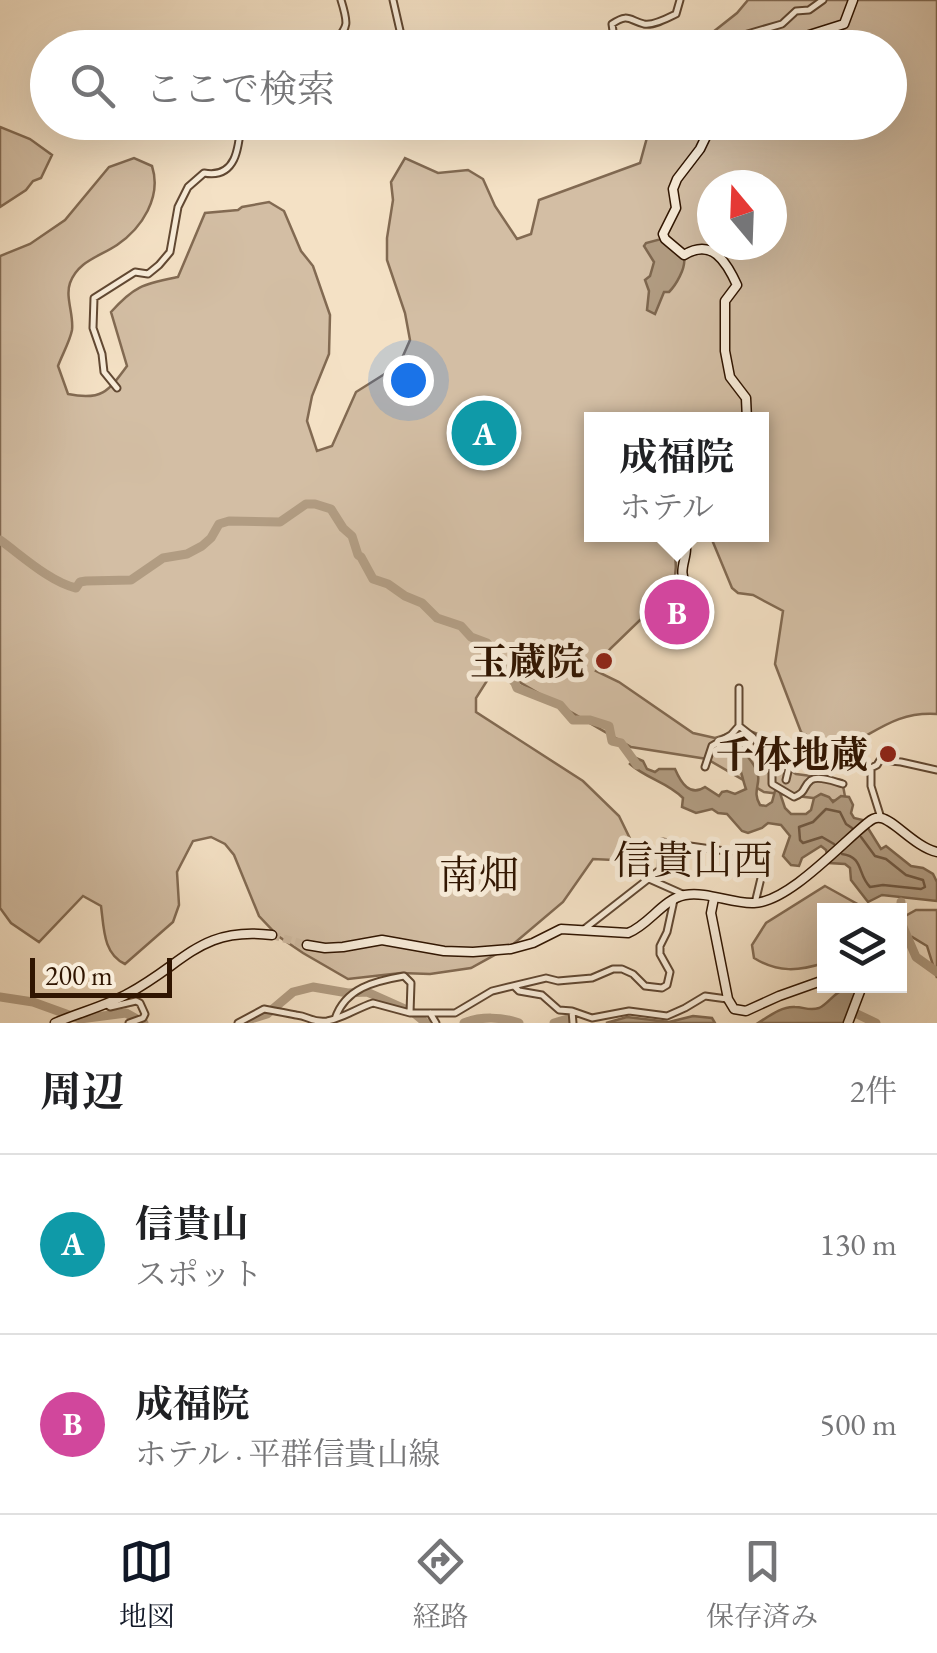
<!DOCTYPE html>
<html lang="ja">
<head>
<meta charset="utf-8">
<style>
  :root { --surface:#fff; --page:#f2f2f2; --text:#202124; --muted:#757577; --line:#e0e0e0; --accent:#111827 }
  body { margin:0; font-family:"EB Garamond","Noto Serif JP",serif; background:var(--page); color:var(--text) }
  .controls { position:absolute; right:30px; bottom:30px; display:grid; overflow:hidden; border-radius:0px; box-shadow:0 10px 40px #0002 }
  .controls button { width:90px; height:90px; display:grid; place-items:center; padding:0; border:0; border-bottom:2px solid var(--line); background:var(--surface); color:var(--text); font:50px sans-serif }
  .compass { position:absolute; left:697px; top:170px; width:90px; height:90px; border-radius:50%; background:var(--surface); box-shadow:0 10px 40px #0002; rotate:341deg }
  .scale { position:absolute; left:30px; bottom:25px; width:142px; box-sizing:border-box; padding-left:10px; border:5px solid #301501; border-top:0; font-size:28px; line-height:35px; white-space:nowrap; color:#301501; -webkit-text-stroke:8px #f8ecd9; paint-order:stroke }
  .you { position:absolute; left:408px; top:380px; width:35px; height:35px; margin:-25px; border:8px solid #fff; border-radius:50%; background:#1a73e8; box-shadow:0 0 0 15px #1a73e833 }
  .badge { display:grid; place-items:center; width:65px; height:65px; border-radius:50%; background:var(--accent); color:#fff; font-size:32px; font-weight:700 }
  .pin { position:absolute; translate:-50% -50%; border:5px solid #fff; box-shadow:0 2px 10px #0006 }
  .popup { position:absolute; left:584px; top:412px; width:185px; height:130px; box-sizing:border-box; display:grid; place-content:center; border-radius:0px; background:var(--surface); filter:drop-shadow(0 2px 8px #0005); font-size:32px; white-space:nowrap; color:var(--muted) }
  .popup b { font-size:38px; color:var(--text) }
  .popup::after { content:''; position:absolute; left:50%; top:100%; margin-left:-20px; border:20px solid transparent; border-top-color:var(--surface) }
  .list { margin:0; padding:0; list-style:none }
  h2 { display:flex; justify-content:space-between; align-items:center; height:130px; margin:0; padding:0 40px; font-size:42px }
  h2 small { font-size:32px; font-weight:400; color:var(--muted) }
  .list li { display:grid; grid-template-columns:65px 1fr auto; gap:30px; align-items:center; box-sizing:border-box; height:180px; padding:0 40px; border-top:2px solid var(--line) }
  .list b { display:block; font-size:38px; white-space:nowrap }
  .list p { margin:0; font-size:32px; white-space:nowrap; color:var(--muted) }
  .list em { font-size:32px; font-style:normal; color:var(--muted) }
  .icon { flex:none; width:55px; height:55px; fill:none; stroke:currentColor; stroke-width:2; stroke-linecap:round; stroke-linejoin:round }
  .map { position:relative; flex:none; width:937px; height:1023px; overflow:hidden }
  .search { position:absolute; background:var(--surface); box-shadow:0 10px 40px #0002; left:30px; right:30px; top:30px; height:110px; display:flex; align-items:center; gap:25px; box-sizing:border-box; padding:0 35px; border-radius:55px; color:var(--muted); font-size:38px }
  .sheet { height:490px; background:var(--surface) }
  nav { display:flex; justify-content:space-around; align-items:center; box-sizing:border-box; height:140px; border-top:2px solid var(--line); background:var(--surface); font-size:28px; color:var(--muted) }
  nav a { display:grid; justify-items:center; gap:5px }
  nav .on { color:var(--accent) }
  .map>svg:first-child { display:block }
</style>
</head>
<body>
<div class="map">
<svg width="937" height="1023" viewBox="0 0 937 1023">
  <rect width="100%" height="100%" fill="#f4e1c5"/>
  <filter id="stains"><feTurbulence type="fractalNoise" baseFrequency=".002" numOctaves="4"/><feColorMatrix values="0 0 0 0 .2 0 0 0 0 .09 0 0 0 0 .02 0 0 0 .5 -.17"/></filter>
  <radialGradient id="worn" r=".72"><stop offset=".6" stop-color="#630" stop-opacity="0"/><stop offset="1" stop-color="#630" stop-opacity=".3"/></radialGradient>
  <path fill="#d3bea4" stroke="#826a52" stroke-width="2.5" fill-rule="evenodd" d="M748,0H937V714C893,711 873,736 836,751L801,732L775,664L783,611L753,595L738,593L732,588L710,535L762,534V420H592V534L672,535C675,555 680,573 669,592L610,649L596,671L619,682L693,733L715,738L734,732L750,731L766,737L784,766L796,774L842,780L846,802L764,792L707,759L631,747L495,668L476,698V712L583,781L619,816L637,853L635,861L593,859L563,902L511,946L471,968L430,974L401,973L348,979L303,953L278,936L259,916L234,855L225,844L211,837L193,841L177,872L179,905L173,922L125,964C103,954 104,928 101,906L83,896L39,942L11,923L0,908V256L30,244L65,220L109,167L134,158L152,166C162,197 142,228 117,245C99,257 78,261 70,283C65,297 74,315 72,330C70,341 62,355 58,366L68,394C101,401 108,392 127,366L111,312C135,285 144,284 178,277L205,213L238,210L242,207L269,202L284,211L301,251L313,266L330,315L329,354L312,396L307,421L317,451L332,446L356,392L399,365L410,340L405,313L387,260V238L393,200L391,182L405,158L438,173L468,170L483,179L495,206L517,239L531,234L539,200L640,163L651,123L890,122V48L694,47L737,13ZM712,185H772V245H712Z
    M0,127L30,139L52,155L41,178L33,181L26,190L0,207Z
    M825,886L863,907L884,910L824,911V963C799,971 778,973 754,958L752,945L766,923Z
    M916,910H937V978L927,946L912,937L904,940L900,947V919Z"/>
  <path fill="#b19c82" stroke="#7d664e" stroke-width="2.5" d="M661,239L684,258C686,268 676,285 669,292H664L655,314L647,310L649,291L645,280L650,276L654,262L644,246L646,243Z
    M742,746C745,756 752,760 756,769C763,783 751,790 760,805L766,806L772,802L775,791L779,790L785,808L791,814H806L811,810L814,798L821,794L829,797L833,802L841,796L849,797L853,805L851,813L854,818L863,820L881,849L886,846L911,866L923,868L933,874L937,882V901L882,895L868,902L851,880L850,868L845,864L829,863L826,850L821,846L802,858L799,866L791,865L783,856L790,836L781,825L768,823L762,828L748,833L742,831L727,814L718,813L712,809L696,813L682,807L683,798C667,782 647,779 630,764L636,758L643,761L647,769L655,772L659,769H675C681,783 690,797 705,787L719,796L722,792L727,791L735,794L746,789C741,775 740,762 732,750Z
    M852,987L859,990L845,1023H758C769,1016 782,1006 795,1007C804,1007 809,1011 819,1008C831,1002 833,991 852,987Z
    M693,1016L712,1018L715,1023H606L627,1017L669,1022Z"/>
  <g fill="none" stroke-linecap="round" stroke-linejoin="round">
    <path stroke="#705842" stroke-width="2.5" d="M834,844L822,837L803,843L800,840L799,827L813,822L826,809L840,812L846,824L852,828
      M842,854C864,857 857,874 870,887L883,885L921,889L925,887L923,880L906,875L886,859L875,856L861,837"/>
    <path stroke="#b19c82" stroke-width="9" d="M0,540C21,555 50,582 76,588L80,582L86,581L131,580L163,558L187,554L202,546L211,538L219,524L229,521L280,522L306,504H315L331,509L343,528L352,536L358,555L361,557L373,579L388,584L405,596L422,603L437,618L461,626L471,637L487,643L499,656L503,670L515,683L517,688L560,705L573,720H590L609,726L612,741L621,743L637,765
      M900,915L901,902
      M900,920L916,957L937,972
      M0,997L33,1002L80,1019L126,1013L144,1023
      M855,1013L876,1023
      M241,1022L267,1014L293,992L313,987L348,993L367,992L414,1013L426,1023
      M464,1023C481,1016 502,1017 519,1023
      M554,1023L571,1018"/>
    <path stroke="#cdb89e" stroke-width="8" stroke-dasharray="8 4" stroke-linecap="butt" d="M272,935L307,945"/>
    <g stroke="#614832" stroke-width="9">
      <path id="street" d="M393,0L404,48
        M341,35L354,48
        M330,48C347,26 350,29 341,0
        M621,48L613,31L612,24C628,13 629,20 644,24C653,26 668,18 676,14L680,0
        M720,48L744,35L782,24L796,11L809,10L823,0
        M117,388L104,372L102,354L93,328L94,298L135,272L148,274L159,265L170,252L178,207L188,187L204,173C236,179 239,148 241,122
        M739,688V726L753,737L772,762V784L794,797C807,792 802,787 811,780C819,775 835,782 843,784
        M705,767L712,746L731,735L739,726
        M786,780L790,763
        M881,818L871,786V768L877,765L880,760L901,762L937,770
        M649,879L685,895
        M755,903L767,853
        M583,930L661,869L662,842L767,857
        M515,987L519,991L542,995L559,1010L572,1011L592,1018L629,1011L667,1016L685,1008L705,996L727,999
        M107,1005L110,1007L136,1001L140,1003L145,1014L143,1018L129,1023
        M572,1011L573,1023
        M430,1013L436,1023
        M335,1019C345,988 375,981 404,976L411,983L410,1013
        M238,1023L264,1009C275,1011 286,1013 296,1015C309,1016 312,1023 327,1021C344,1018 357,1008 373,1003L410,1013H455L492,991L546,978L558,981L592,978L613,969H622L633,974L645,986L662,988L667,985L670,972L660,954V946L667,932L674,900"/>
    </g>
    <g stroke="#301501" stroke-width="11">
      <path id="secondary" d="M797,48L801,39L806,36L844,24L853,0
        M713,122L700,149L677,179L673,189L676,208L663,234L665,239L684,255C712,238 726,261 737,285L725,301V351L730,377L746,398L747,420
        M682,534C694,555 674,566 687,587
        M714,898L711,913L728,999L734,1009L746,1011L779,996L824,980
        M307,945L325,948L343,947L382,940L444,951L473,952L511,949L533,943L561,929L628,933C649,925 663,899 685,895C707,891 732,904 754,903C788,902 839,846 866,824C871,820 874,817 881,818C894,820 915,847 937,852
        M55,1023C80,1012 106,1006 129,993C185,963 201,926 272,935
        M848,1023L862,986"/>
    </g>
    <use href="#street" stroke="#f8ecd9" stroke-width="5"/>
    <use href="#secondary" stroke="#f8ecd9" stroke-width="8"/>
  </g>
  <g fill="#8f2418" stroke="#f8ecd9" stroke-width="4">
    <circle cx="604" cy="661" r="10"/>
    <circle cx="888" cy="754" r="10"/>
  </g>
  <g text-anchor="middle" dominant-baseline="central" stroke-width="10" stroke-linejoin="round" paint-order="stroke">
    <g font-size="38" font-weight="bold" fill="#301501" stroke="#f8ecd9" text-anchor="end">
      <text x="584" y="661">玉蔵院</text>
      <text x="868" y="754">千体地蔵</text>
    </g>
    <g font-size="40" fill="#301501" stroke="#f8ecd9">
      <text x="693" y="860">信貴山西</text>
      <text x="479" y="875">南畑</text>
    </g>
  </g>
  <rect width="100%" height="100%" filter="url(#stains)"/>
  <rect width="100%" height="100%" fill="url(#worn)"/>
</svg>
<div class="controls">
<button><svg class="icon" aria-label="layers" viewBox="0 0 24 24"><path d="M12 4l9 5-9 5-9-5zM3 14l9 5 9-5"/></svg></button>
</div>
<svg class="compass" viewBox="-18 -18 36 36"><path d="M0-13l5 13h-10z" fill="#e53935"/><path d="M0 13l5-13h-10z" fill="#757577"/></svg>
<div class="scale">200 m</div>
<div class="you"></div>
<div class="pin badge" style="left:484px;top:433px;background:#0f9aa8">A</div>
<div class="pin badge" style="left:677px;top:612px;background:#d1479c">B</div>
<div class="popup"><b>成福院</b>ホテル</div>
<div class="search"><svg class="icon" aria-label="search" viewBox="0 0 24 24"><circle cx="10" cy="10" r="6"/><path d="M15 15l6 6"/></svg>ここで検索</div>
</div>
<section class="sheet">
<h2>周辺<small>2件</small></h2>
<ul class="list">
<li><span class="badge" style="background:#0f9aa8">A</span><div><b>信貴山</b><p>スポット</p></div><em>130 m</em></li>
<li><span class="badge" style="background:#d1479c">B</span><div><b>成福院</b><p>ホテル · 平群信貴山線</p></div><em>500 m</em></li>
</ul>
</section>
<nav>
<a class="on"><svg class="icon" aria-label="map" viewBox="0 0 24 24"><path d="M3 6l6-2 6 2 6-2v14l-6 2-6-2-6 2zM9 4v14M15 6v14"/></svg>地図</a>
<a><svg class="icon" aria-label="directions" viewBox="0 0 24 24"><path d="M12 3l9 9-9 9-9-9zM9 14v-3h6M13 9l2 2-2 2"/></svg>経路</a>
<a><svg class="icon" aria-label="saved" viewBox="0 0 24 24"><path d="M7 4h10v16l-5-4-5 4z"/></svg>保存済み</a>
</nav>
</body>
</html>
